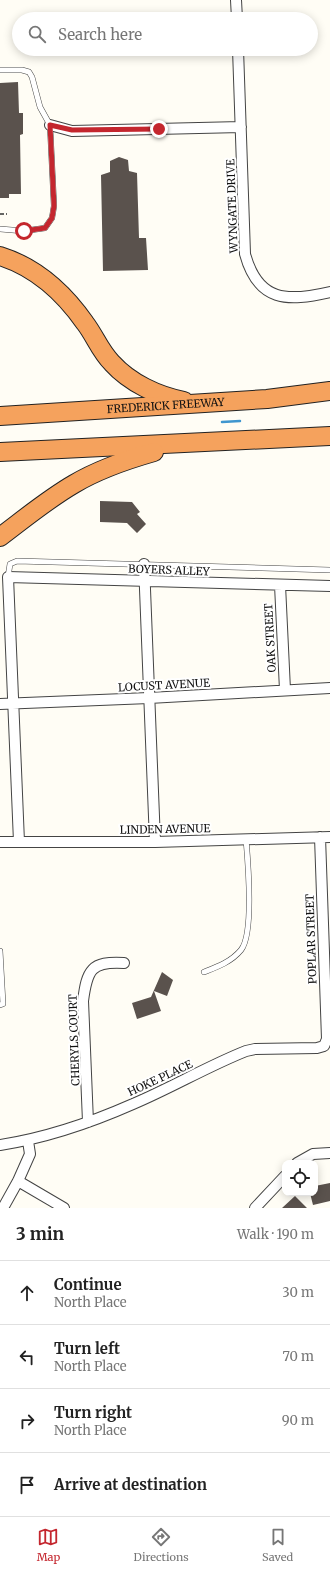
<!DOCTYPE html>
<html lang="en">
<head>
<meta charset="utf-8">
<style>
  :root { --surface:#fff; --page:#f6f6f6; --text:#222; --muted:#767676; --line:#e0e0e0; --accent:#c4262e }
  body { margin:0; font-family:Merriweather,serif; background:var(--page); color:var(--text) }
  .controls { position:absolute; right:12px; bottom:12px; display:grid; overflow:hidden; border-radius:8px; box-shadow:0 2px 10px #0003 }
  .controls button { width:36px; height:36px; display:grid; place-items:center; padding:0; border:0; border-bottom:1px solid var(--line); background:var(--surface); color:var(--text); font:20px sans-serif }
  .stop { position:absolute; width:12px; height:12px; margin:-9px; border:3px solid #c4262e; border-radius:50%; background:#fff }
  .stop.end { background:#c4262e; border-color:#fff; box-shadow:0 1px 4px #0008 }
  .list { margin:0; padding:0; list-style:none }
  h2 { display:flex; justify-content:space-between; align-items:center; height:52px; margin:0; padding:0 16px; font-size:17px }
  h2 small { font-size:13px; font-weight:400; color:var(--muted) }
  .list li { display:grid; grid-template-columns:26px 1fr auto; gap:12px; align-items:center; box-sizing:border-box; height:64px; padding:0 16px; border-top:1px solid var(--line) }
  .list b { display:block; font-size:15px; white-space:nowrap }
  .list p { margin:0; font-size:13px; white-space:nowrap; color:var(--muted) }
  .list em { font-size:13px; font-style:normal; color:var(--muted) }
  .icon { flex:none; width:22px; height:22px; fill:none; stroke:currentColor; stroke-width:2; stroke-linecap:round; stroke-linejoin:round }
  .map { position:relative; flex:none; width:330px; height:1208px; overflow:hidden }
  .search { position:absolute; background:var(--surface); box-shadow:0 2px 10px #0003; left:12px; right:12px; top:12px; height:44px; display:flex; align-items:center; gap:10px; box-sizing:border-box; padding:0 14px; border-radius:22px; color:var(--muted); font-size:15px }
  .sheet { height:308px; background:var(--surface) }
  nav { display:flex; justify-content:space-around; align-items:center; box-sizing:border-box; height:56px; border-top:1px solid var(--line); background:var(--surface); font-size:11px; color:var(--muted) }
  nav a { display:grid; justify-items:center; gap:2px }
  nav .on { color:var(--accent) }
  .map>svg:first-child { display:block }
</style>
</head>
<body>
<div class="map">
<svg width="330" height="1208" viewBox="0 0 330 1208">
  <rect width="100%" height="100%" fill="#fffdf5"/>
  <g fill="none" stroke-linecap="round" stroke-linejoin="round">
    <path stroke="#3f96cf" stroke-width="2.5" d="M222,422L240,421"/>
  </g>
  <path fill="#5a524d" d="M18,82L19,113H23V134L20,135L21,194H9V198H0V83Z
    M119,157L128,160L129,171L137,173L139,238H146L148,270L103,271L101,175L110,172V161Z
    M100,501L132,502L140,512L137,514L146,524L137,533L127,523L100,522Z
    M162,972L173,980L167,996L154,991L161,1011L137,1019L132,1003L151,997Z
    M330,1183V1201L313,1205L310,1193H315V1186Z
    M295,1196L307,1208H282Z"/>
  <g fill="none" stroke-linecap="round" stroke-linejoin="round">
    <g stroke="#444" stroke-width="6">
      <path id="service" d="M0,70H22L29,72L32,77L40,107L50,125L54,206L52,218L45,228L24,231L0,229
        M8,577L10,564L17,561L330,570
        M0,951L3,1004L0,1005
        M204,972C217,967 231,962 241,950C254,934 248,862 246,839"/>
    </g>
    <g stroke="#444" stroke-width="12">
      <path id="minor" d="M236,0L237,19
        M238,49L245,254C258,302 287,302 330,292
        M50,125L72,131L241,127
        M144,564L155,842
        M280,585L285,690
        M0,704L149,698L330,688
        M0,842H155L330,837
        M19,842L8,577L330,586
        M88,1122L83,1001C87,970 91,961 124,963
        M0,1145C46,1138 90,1123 133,1104C171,1088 208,1066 246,1051L255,1049L317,1048L324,1046L327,1039L320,837
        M297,1163L313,1154L330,1153
        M18,1181L64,1208
        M3,1208L18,1181L30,1154L28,1141
        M255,1208L285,1176"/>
    </g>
    <g stroke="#222" stroke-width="20">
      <g id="motorway">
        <path d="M0,256C35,267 64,293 85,323C95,336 100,351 112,363C130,383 158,396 184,401"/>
        <path id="s1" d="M0,416L267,399L330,391"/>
        <path d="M0,452L330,436"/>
        <path d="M0,537C24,519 48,499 74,484C99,469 126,460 154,452"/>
      </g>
    </g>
    <path stroke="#333" stroke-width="1.5" stroke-dasharray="4 2" stroke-linecap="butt" d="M0,214H7"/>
    <use href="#service" stroke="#fff" stroke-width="5"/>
    <use href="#minor" stroke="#fff" stroke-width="10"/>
    <use href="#motorway" stroke="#f5a25d" stroke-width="18"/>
  </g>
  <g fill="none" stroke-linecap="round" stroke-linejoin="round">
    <path stroke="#c4262e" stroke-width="5" d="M24,231L45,228L52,218L54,206L50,125L72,130L159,129"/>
  </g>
  <g text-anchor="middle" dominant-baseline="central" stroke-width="4" stroke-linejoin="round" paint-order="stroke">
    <g font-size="11" fill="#111" stroke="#fff">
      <text transform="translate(232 206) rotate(-92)">WYNGATE DRIVE</text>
      <text stroke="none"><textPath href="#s1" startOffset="166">FREDERICK FREEWAY</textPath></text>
      <text transform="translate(169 570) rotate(2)">BOYERS ALLEY</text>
      <text transform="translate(270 638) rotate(-93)">OAK STREET</text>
      <text transform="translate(164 685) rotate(-3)">LOCUST AVENUE</text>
      <text transform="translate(165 829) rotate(-1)">LINDEN AVENUE</text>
      <text transform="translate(311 939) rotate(-92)">POPLAR STREET</text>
      <text transform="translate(74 1040) rotate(-92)">CHERYLS COURT</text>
      <text transform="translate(160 1078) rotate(-25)">HOKE PLACE</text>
    </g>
  </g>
</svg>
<div class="controls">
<button><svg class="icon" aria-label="locate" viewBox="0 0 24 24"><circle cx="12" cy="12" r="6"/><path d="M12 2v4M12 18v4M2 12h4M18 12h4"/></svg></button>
</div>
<div class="stop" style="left:24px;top:231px"></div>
<div class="stop end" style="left:159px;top:129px"></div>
<div class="search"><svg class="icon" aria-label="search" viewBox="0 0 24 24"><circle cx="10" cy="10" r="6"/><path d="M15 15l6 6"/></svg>Search here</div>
</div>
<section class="sheet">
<h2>3 min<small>Walk · 190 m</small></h2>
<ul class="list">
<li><svg class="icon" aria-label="ahead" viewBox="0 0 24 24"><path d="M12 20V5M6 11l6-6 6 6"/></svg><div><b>Continue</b><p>North Place</p></div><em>30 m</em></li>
<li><svg class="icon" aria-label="left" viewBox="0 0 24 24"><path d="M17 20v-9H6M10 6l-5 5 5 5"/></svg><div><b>Turn left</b><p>North Place</p></div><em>70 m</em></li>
<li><svg class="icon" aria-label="right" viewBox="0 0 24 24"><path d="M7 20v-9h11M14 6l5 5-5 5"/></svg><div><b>Turn right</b><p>North Place</p></div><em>90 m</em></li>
<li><svg class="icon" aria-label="arrive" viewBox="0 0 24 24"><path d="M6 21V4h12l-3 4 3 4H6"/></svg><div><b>Arrive at destination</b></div></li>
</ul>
</section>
<nav>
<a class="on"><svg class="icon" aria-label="map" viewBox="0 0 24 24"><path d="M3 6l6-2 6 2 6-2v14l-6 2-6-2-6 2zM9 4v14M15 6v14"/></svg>Map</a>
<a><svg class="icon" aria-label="directions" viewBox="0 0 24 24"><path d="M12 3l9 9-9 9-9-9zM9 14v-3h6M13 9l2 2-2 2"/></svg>Directions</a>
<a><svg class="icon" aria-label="saved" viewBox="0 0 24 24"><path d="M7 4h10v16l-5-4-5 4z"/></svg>Saved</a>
</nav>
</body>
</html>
